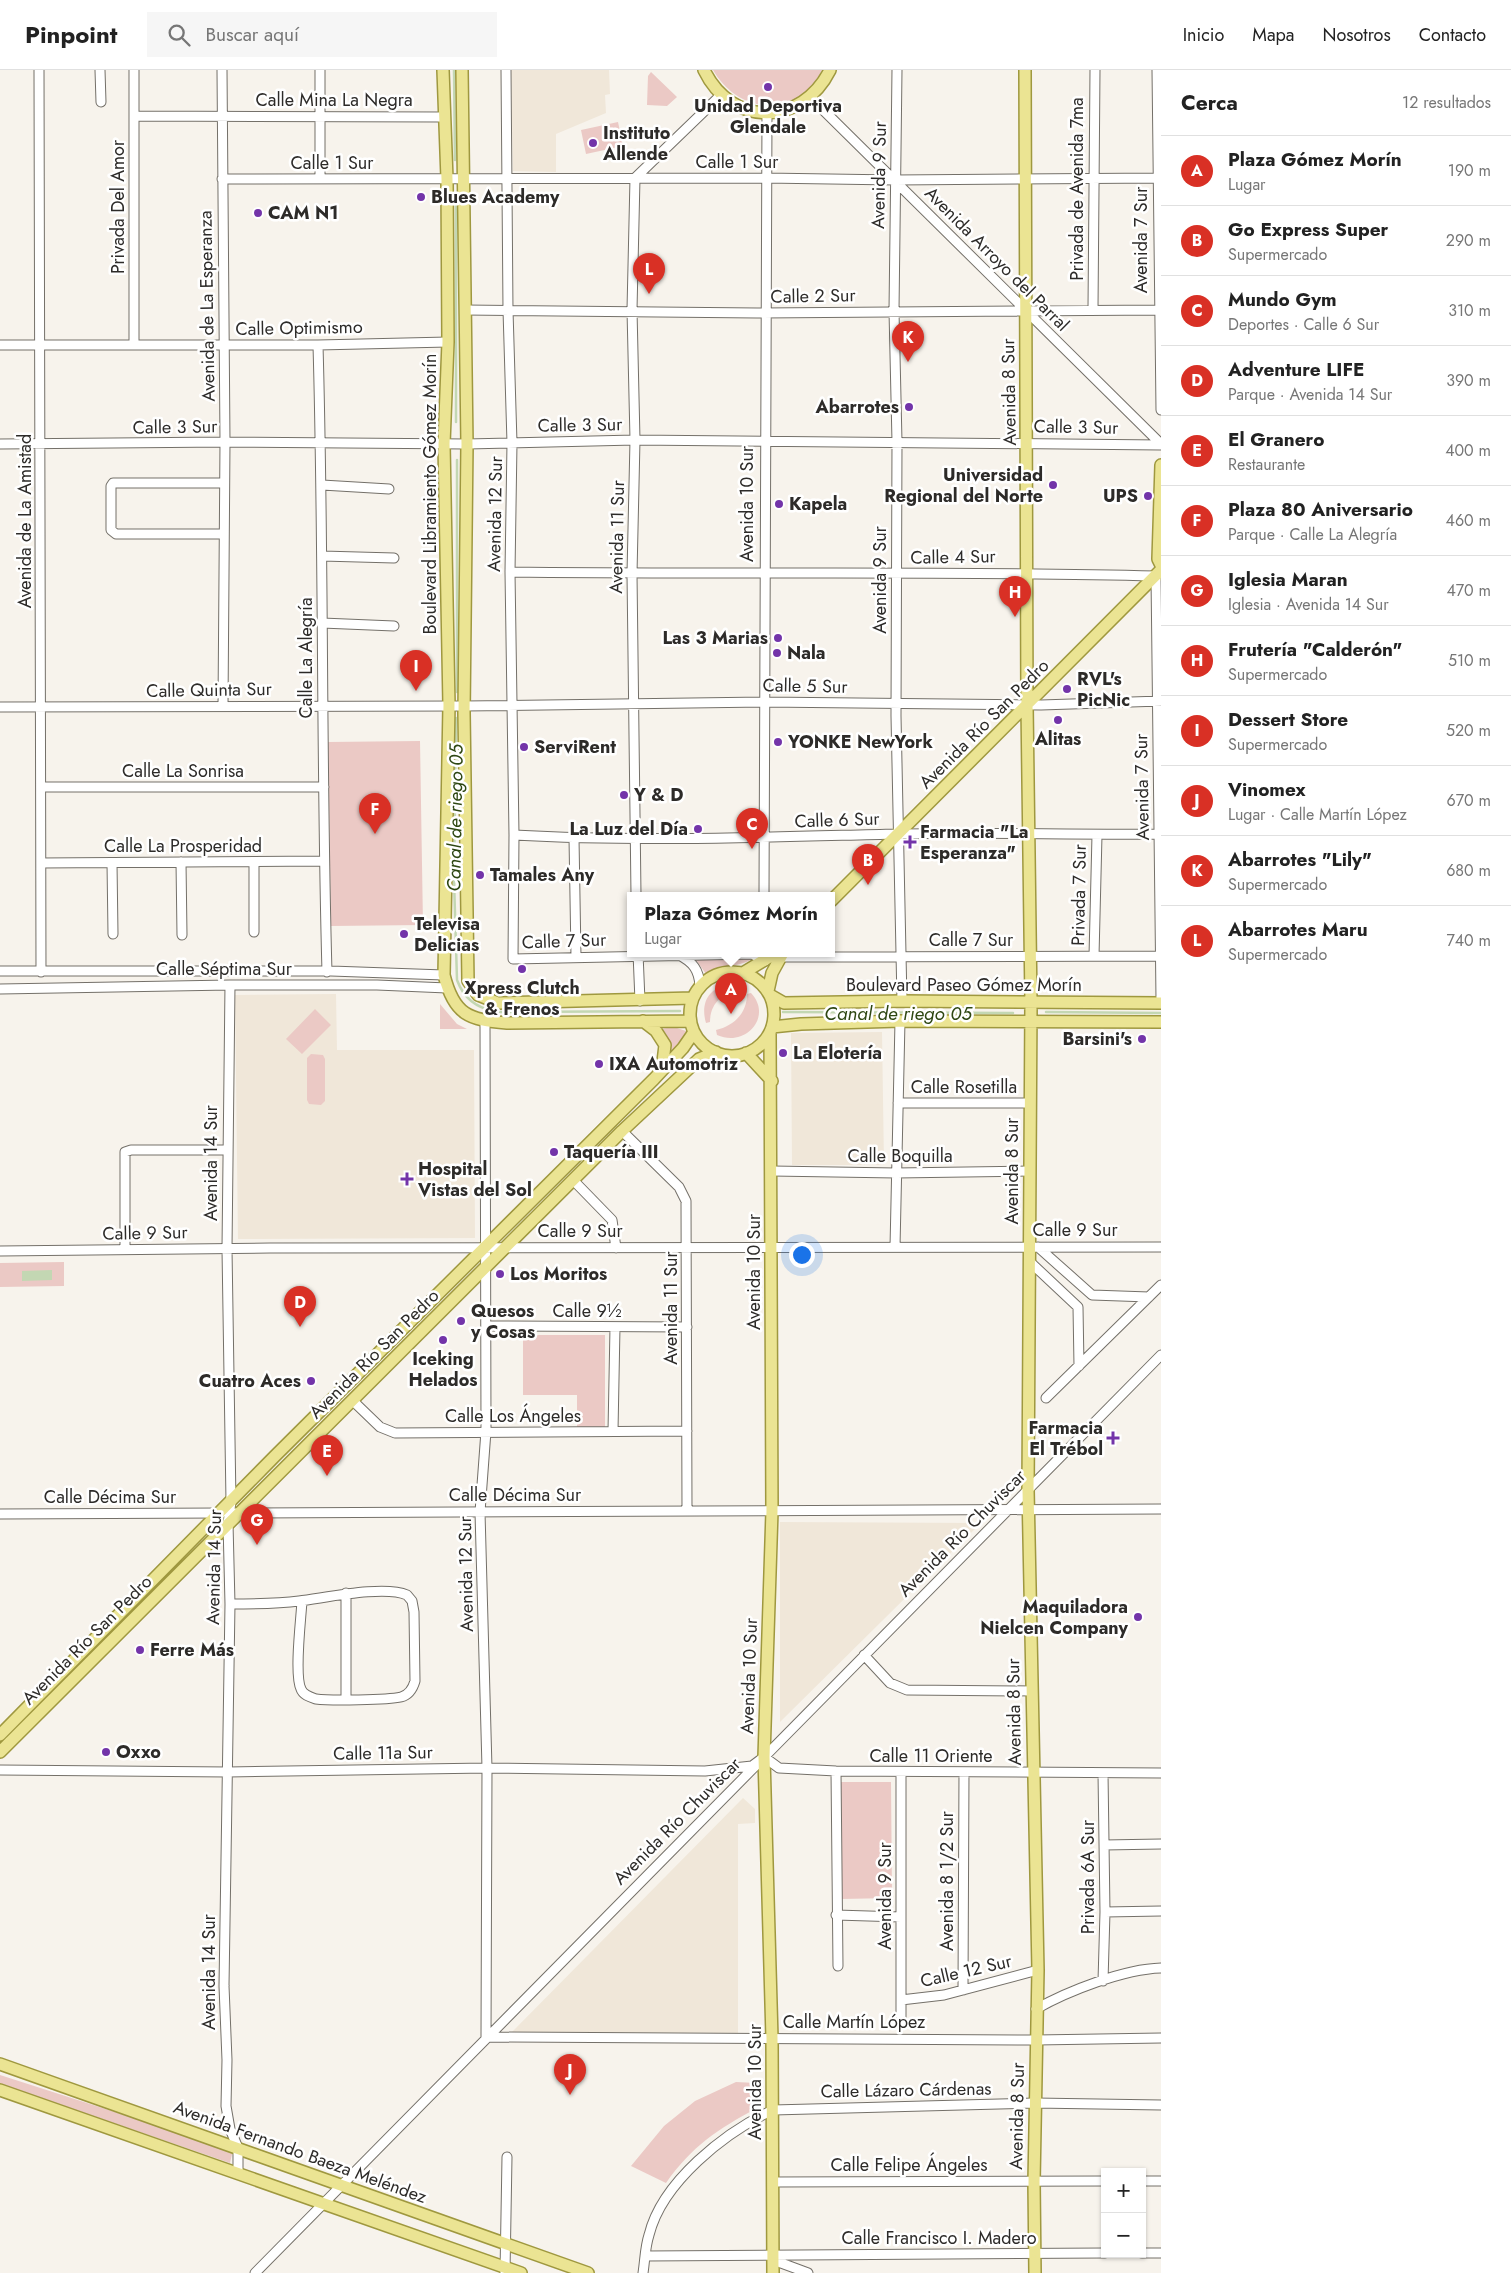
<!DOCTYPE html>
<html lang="es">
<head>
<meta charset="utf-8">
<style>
  :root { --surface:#fff; --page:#f6f6f6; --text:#222; --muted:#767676; --line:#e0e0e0; --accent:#d93025 }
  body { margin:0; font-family:Jost,sans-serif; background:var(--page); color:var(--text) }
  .controls { position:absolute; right:15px; bottom:15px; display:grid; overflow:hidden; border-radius:0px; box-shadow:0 1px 4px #0004 }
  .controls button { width:45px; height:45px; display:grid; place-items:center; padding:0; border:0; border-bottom:1px solid var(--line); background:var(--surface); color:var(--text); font:25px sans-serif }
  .you { position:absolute; left:801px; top:1184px; width:18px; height:18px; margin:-12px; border:4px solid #fff; border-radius:50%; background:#1a73e8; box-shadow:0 0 0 8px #1a73e833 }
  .badge { display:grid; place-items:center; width:32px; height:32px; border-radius:50%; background:var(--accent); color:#fff; font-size:16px; font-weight:700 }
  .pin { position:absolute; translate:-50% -41px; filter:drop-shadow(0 1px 2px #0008) }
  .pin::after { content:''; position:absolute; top:26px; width:18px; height:15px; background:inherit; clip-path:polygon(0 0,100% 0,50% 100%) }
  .popup { position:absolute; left:627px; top:822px; width:208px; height:65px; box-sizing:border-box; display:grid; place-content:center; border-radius:0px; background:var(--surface); filter:drop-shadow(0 1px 4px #0005); font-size:16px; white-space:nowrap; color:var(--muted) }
  .popup b { font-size:19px; color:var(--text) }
  .popup::after { content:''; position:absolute; left:50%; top:100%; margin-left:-10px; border:10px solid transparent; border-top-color:var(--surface) }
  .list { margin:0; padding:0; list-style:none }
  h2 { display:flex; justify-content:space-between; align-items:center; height:65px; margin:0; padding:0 20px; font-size:21px }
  h2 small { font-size:16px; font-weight:400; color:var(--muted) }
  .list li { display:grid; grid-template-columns:32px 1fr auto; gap:15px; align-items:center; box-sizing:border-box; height:70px; padding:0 20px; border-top:1px solid var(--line) }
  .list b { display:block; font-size:19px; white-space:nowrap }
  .list p { margin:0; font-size:16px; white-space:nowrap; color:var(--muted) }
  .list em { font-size:16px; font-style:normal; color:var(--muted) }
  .icon { flex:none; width:28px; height:28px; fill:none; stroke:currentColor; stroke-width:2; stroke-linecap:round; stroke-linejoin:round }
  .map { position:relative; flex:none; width:1161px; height:2203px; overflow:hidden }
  header { display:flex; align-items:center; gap:30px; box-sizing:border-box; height:70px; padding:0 25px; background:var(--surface); border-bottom:1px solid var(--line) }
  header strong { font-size:24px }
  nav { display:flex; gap:28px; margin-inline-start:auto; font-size:18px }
  .search { width:350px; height:45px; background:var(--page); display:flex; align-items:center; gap:12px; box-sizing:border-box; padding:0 18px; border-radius:0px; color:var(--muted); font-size:19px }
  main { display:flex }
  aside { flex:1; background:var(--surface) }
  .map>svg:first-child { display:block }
</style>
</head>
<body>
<header>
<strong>Pinpoint</strong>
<div class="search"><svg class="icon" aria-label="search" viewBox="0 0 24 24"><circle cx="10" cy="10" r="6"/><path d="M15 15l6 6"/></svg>Buscar aquí</div>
<nav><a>Inicio</a><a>Mapa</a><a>Nosotros</a><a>Contacto</a></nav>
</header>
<main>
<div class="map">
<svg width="1161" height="2203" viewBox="0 0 1161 2203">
  <rect width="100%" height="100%" fill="#f7f3ec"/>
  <path fill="#f0e7d9" d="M511,0H609L610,24L605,25L606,43L556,64V102L513,101Z
    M336,924L337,980H474L475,1168L238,1169L235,925Z
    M882,962L884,1095H792L791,963Z
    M780,1452L981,1453L780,1652Z
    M743,1728L755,1739V1753L738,1754V1963L512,1962Z"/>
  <path fill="#ebc9c5" d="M713,0H822C798,50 739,45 713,0Z
    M651,2L677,27L667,36L647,35L648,6Z
    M618,52L623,76L586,84L581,60Z
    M420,671L423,855L331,856L328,672Z
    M694,887H755C740,898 722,895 706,904Z
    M730,914L739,915V919C722,923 710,934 710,952L706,953C700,933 709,917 730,914Z
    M751,923C773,946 746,978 717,965L716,960C733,956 747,944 747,924Z
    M440,934L457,954L467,959H440Z
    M315,939L331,955L302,984L286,969Z
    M674,957L686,961L682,971L671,983L666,964L660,959Z
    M311,984L323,985L325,989V1031L321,1035L309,1034L307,1030V988Z
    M64,1192V1216L0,1217V1193Z
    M523,1265H605V1358H577V1325H523Z
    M840,1712H891L892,1828L841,1829Z
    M0,2005L233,2080L230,2093L0,2014Z
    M736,2012L756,2013L757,2038C718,2059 692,2076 666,2113L631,2096L664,2056L695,2031Z"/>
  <path fill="#c3d7b3" d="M52,1200V1210L22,1211V1201Z"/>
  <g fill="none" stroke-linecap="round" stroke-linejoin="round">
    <path stroke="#c3d7b3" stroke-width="2.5" d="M454,0L455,90
      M456,123V352
      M457,390V622
      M456,648L454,810L457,910C464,929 476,937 495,942L680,941
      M783,942L1013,943
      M1046,942L1161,943"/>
    <g stroke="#747069" stroke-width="11">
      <path id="minor" d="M39,0L41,902
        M100,0L101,32
        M222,0L225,372L223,636
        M320,0V109
        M506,0L508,240L512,373L510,502L514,765L513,889L752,884L765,891
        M897,0L894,241L897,372L896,646L902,931
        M1157,0L1161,340
        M811,28L1161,374
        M135,46L445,47
        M222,109L765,108L895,110L1161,108
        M1093,239L1095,0
        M465,240L757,243L1161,240
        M134,274V0
        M0,275H318L448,272
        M318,275C324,484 321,693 327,902
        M0,374L225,372L467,374L635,370L1161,375
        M322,415L389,419
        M224,464H116L111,460V416L113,413H224
        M322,486L394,488
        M510,502C725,505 941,500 1156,506L1161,929
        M322,553L394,556
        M0,637L464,636L765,632L1041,635L1161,631
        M42,717H324
        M514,765C641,772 769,767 896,764C984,762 1073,765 1161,764
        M574,768L576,887
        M181,792L182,865
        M41,793L324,791
        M112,793L113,864
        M636,825L632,504L635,370L632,240L635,108L721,25
        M764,825L767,43
        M254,862V792
        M638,883L640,931
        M679,885C693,892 699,900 700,916
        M1094,886L1097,765
        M780,887L1161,886
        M0,901H331L444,905
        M230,915L227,1179L231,1432L228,1453L230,1534L224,1916L227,1990L226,2036L230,2059L238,2078V2103
        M0,919L230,915H377L447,918
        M485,951L486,1361L480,1442L487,1698L486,1967L1036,1970L1161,1968
        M898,1033H1029
        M622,1061L679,1117L686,1131L687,1441
        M772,1101L896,1103L1029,1101
        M573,1110L612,1150L616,1178
        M895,1177L900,951
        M1038,1177L1092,1225L1149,1227
        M125,1179V1082L131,1080H228
        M0,1181L270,1178L1161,1177
        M1029,1191L1078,1237L1079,1296
        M486,1256L687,1257
        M1046,1328L1161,1215
        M352,1330L380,1357L395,1363L687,1361
        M613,1361L615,1257
        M236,1443L1161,1439
        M0,1444L221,1443
        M346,1523V1629
        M230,1534C253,1534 276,1534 299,1531C325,1528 384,1515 407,1525L412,1531L414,1542L415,1611C413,1618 409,1625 401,1627C388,1630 330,1631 316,1629C310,1627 303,1625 301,1619C294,1605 301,1549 302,1531
        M864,1585L890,1613L907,1620L1032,1621
        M0,1700L228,1702L487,1698L705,1701L752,1696L764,1687L779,1698L836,1701L1161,1703
        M836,1701L838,1896
        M1103,1703L1105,1842L1103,1911
        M1104,1775L1161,1774
        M1105,1842L1161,1841
        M836,1845L901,1847
        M963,1920L964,1702
        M901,1930L944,1925L1038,1900
        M1036,1939C1068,1921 1124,1899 1161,1898
        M901,1951V1702
        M1142,2111H1161
        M773,2112L1105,2111
        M1142,2183H1161
        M645,2186L1105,2183
        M773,2190L808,2203
        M505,2202L507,2087
        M255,2203L1161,1285
        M643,2203C645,2190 645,2177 649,2165C662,2112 725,2062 773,2040L1035,2033L1161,2035"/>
    </g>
    <g stroke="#9f983f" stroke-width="14">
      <path id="major" d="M443,0L447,109L448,272L444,374L449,635L444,905C454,945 469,950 507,953L690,951
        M462,0L467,374L464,643L468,911L478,925L498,933L693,928
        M704,0C732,58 802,56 830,0
        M1025,0L1027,635L1031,933L1028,1420L1038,1900L1034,2112L1035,2203
        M1161,395L1158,489L1161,495
        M831,831L1161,500
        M690 944a42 42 0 1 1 84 0a42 42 0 1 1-84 0Z
        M743,903L776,883
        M768,921L772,903L783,883
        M770,925L784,933L902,931L1161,933
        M643,951L656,961L665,975L662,1000
        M772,957L801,954L900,951L1161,952
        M770,962L772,1441L764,1687L772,1968L773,2203
        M746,983L772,1011
        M0,1665L275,1386L654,1009L683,978L694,962
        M0,1682L622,1061L699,989L716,982
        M0,1994L588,2203
        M0,2020L521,2203"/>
    </g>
    <use href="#minor" stroke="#fff" stroke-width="9"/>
    <use href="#major" stroke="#ebe493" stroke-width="11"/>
  </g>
  <g fill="#7334a9" stroke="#fff" stroke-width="2">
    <circle cx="768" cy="17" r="5"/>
    <circle cx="593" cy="73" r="5"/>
    <circle cx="421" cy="127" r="5"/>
    <circle cx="258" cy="143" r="5"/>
    <circle cx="909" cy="337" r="5"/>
    <circle cx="1053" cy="415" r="5"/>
    <circle cx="1148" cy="426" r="5"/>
    <circle cx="779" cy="434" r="5"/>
    <circle cx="778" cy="568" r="5"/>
    <circle cx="777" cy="583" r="5"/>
    <circle cx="1067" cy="619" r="5"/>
    <circle cx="1058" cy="650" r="5"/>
    <circle cx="778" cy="672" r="5"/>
    <circle cx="524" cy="677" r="5"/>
    <circle cx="624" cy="725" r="5"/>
    <circle cx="698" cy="759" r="5"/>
    <path d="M907.5 764.5h5v5h5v5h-5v5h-5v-5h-5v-5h5z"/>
    <circle cx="480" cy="805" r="5"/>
    <circle cx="404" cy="864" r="5"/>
    <circle cx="522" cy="899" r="5"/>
    <circle cx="1142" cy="969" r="5"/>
    <circle cx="783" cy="983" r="5"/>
    <circle cx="599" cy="994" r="5"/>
    <circle cx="554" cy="1082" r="5"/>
    <path d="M404.5 1101.5h5v5h5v5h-5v5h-5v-5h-5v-5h5z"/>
    <circle cx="500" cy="1204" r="5"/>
    <circle cx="461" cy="1251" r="5"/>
    <circle cx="443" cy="1270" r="5"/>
    <circle cx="311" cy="1311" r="5"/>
    <path d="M1110.5 1360.5h5v5h5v5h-5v5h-5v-5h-5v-5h5z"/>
    <circle cx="1138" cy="1547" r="5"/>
    <circle cx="140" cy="1580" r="5"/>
    <circle cx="106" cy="1682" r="5"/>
  </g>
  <g text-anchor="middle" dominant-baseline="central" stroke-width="5" stroke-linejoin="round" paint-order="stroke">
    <g font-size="18" fill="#2d2b29" stroke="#fff">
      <text x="334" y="30">Calle Mina La Negra</text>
      <text x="737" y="92">Calle 1 Sur</text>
      <text x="332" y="93">Calle 1 Sur</text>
      <text transform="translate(879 105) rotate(-89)">Avenida 9 Sur</text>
      <text transform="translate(1077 119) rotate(-90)">Privada de Avenida 7ma</text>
      <text transform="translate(118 137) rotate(-90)">Privada Del Amor</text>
      <text transform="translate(1141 170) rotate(-90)">Avenida 7 Sur</text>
      <text transform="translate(997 189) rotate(45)">Avenida Arroyo del Parral</text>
      <text transform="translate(813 226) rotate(-1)">Calle 2 Sur</text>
      <text transform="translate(207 236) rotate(-91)">Avenida de La Esperanza</text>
      <text transform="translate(299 258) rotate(-1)">Calle Optimismo</text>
      <text transform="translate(1009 322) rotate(-91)">Avenida 8 Sur</text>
      <text transform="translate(580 355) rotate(-1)">Calle 3 Sur</text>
      <text transform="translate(175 357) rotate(-1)">Calle 3 Sur</text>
      <text transform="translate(1076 357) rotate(1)">Calle 3 Sur</text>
      <text transform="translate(430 424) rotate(-90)">Boulevard Libramiento Gómez Morín</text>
      <text transform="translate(747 434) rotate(-90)">Avenida 10 Sur</text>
      <text transform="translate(495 444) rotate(-89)">Avenida 12 Sur</text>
      <text transform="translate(25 451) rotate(-90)">Avenida de La Amistad</text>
      <text transform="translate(617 467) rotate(-89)">Avenida 11 Sur</text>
      <text transform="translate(953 487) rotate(-1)">Calle 4 Sur</text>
      <text transform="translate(880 510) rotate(-90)">Avenida 9 Sur</text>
      <text transform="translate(306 588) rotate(-90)">Calle La Alegría</text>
      <text transform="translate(805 616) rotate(1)">Calle 5 Sur</text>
      <text transform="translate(209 620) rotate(-1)">Calle Quinta Sur</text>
      <text transform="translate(984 654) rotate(-45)">Avenida Río San Pedro</text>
      <text x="183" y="701">Calle La Sonrisa</text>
      <text transform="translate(1142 717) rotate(-91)">Avenida 7 Sur</text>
      <text transform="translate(837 750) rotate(-2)">Calle 6 Sur</text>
      <text x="183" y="776">Calle La Prosperidad</text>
      <text transform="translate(1079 825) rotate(-89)">Privada 7 Sur</text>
      <text x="971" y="870">Calle 7 Sur</text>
      <text transform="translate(564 871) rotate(-2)">Calle 7 Sur</text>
      <text x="224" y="899">Calle Séptima Sur</text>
      <text x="964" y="915">Boulevard Paseo Gómez Morín</text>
      <text x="964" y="1017">Calle Rosetilla</text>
      <text x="900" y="1086">Calle Boquilla</text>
      <text transform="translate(211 1093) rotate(-90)">Avenida 14 Sur</text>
      <text transform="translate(1012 1101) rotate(-90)">Avenida 8 Sur</text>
      <text x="1075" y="1160">Calle 9 Sur</text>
      <text x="580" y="1161">Calle 9 Sur</text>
      <text transform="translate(145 1163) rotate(-1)">Calle 9 Sur</text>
      <text transform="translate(754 1202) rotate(-90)">Avenida 10 Sur</text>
      <text transform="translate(671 1238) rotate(-90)">Avenida 11 Sur</text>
      <text x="587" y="1241">Calle 9½</text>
      <text transform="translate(374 1284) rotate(-45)">Avenida Río San Pedro</text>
      <text x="513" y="1346">Calle Los Ángeles</text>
      <text x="515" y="1425">Calle Décima Sur</text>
      <text x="110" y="1427">Calle Décima Sur</text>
      <text transform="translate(962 1463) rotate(-45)">Avenida Río Chuviscar</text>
      <text transform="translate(214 1497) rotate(-89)">Avenida 14 Sur</text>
      <text transform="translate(466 1504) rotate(-91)">Avenida 12 Sur</text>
      <text transform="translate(87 1570) rotate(-45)">Avenida Río San Pedro</text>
      <text transform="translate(749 1606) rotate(-88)">Avenida 10 Sur</text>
      <text transform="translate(1014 1642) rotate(-91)">Avenida 8 Sur</text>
      <text transform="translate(383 1683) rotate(-1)">Calle 11a Sur</text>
      <text x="931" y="1686">Calle 11 Oriente</text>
      <text transform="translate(677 1751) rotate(-45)">Avenida Río Chuviscar</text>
      <text transform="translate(1088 1807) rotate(-90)">Privada 6A Sur</text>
      <text transform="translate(947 1811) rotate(-90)">Avenida 8 1/2 Sur</text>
      <text transform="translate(885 1826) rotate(-90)">Avenida 9 Sur</text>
      <text transform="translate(966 1901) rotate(-13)">Calle 12 Sur</text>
      <text transform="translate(209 1902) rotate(-90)">Avenida 14 Sur</text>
      <text x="854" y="1952">Calle Martín López</text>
      <text transform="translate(755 2012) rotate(-90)">Avenida 10 Sur</text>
      <text transform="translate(906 2020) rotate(-1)">Calle Lázaro Cárdenas</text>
      <text transform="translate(1017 2046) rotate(-89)">Avenida 8 Sur</text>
      <text transform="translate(300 2082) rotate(20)">Avenida Fernando Baeza Meléndez</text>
      <text x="909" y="2095">Calle Felipe Ángeles</text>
      <text x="939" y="2168">Calle Francisco I. Madero</text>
    </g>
    <g font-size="18" font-weight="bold" fill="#2d2b29" stroke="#fff" text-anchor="start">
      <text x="768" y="36" text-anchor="middle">Unidad Deportiva<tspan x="768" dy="21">Glendale</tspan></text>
      <text x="603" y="63">Instituto<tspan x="603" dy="21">Allende</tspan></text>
      <text x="431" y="127">Blues Academy</text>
      <text x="268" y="143">CAM N1</text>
      <text x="899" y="337" text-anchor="end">Abarrotes</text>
      <text x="1043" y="405" text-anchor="end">Universidad<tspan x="1043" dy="21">Regional del Norte</tspan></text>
      <text x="1138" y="426" text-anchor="end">UPS</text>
      <text x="789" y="434">Kapela</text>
      <text x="768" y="568" text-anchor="end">Las 3 Marias</text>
      <text x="787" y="583">Nala</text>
      <text x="1077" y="609">RVL's<tspan x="1077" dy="21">PicNic</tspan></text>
      <text x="1058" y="669" text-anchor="middle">Alitas</text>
      <text x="788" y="672">YONKE NewYork</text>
      <text x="534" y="677">ServiRent</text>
      <text x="634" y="725">Y &amp; D</text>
      <text x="688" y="759" text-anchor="end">La Luz del Día</text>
      <text x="920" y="762">Farmacia "La<tspan x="920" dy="21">Esperanza"</tspan></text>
      <text x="490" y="805">Tamales Any</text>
      <text x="414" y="854">Televisa<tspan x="414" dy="21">Delicias</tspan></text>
      <text x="522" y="918" text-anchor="middle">Xpress Clutch<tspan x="522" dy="21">&amp; Frenos</tspan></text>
      <text x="1132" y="969" text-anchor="end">Barsini's</text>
      <text x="793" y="983">La Elotería</text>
      <text x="609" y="994">IXA Automotriz</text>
      <text x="564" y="1082">Taquería III</text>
      <text x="418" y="1099">Hospital<tspan x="418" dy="21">Vistas del Sol</tspan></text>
      <text x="510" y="1204">Los Moritos</text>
      <text x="471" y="1241">Quesos<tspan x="471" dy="21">y Cosas</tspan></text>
      <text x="443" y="1289" text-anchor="middle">Iceking<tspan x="443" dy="21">Helados</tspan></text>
      <text x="301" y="1311" text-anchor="end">Cuatro Aces</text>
      <text x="1103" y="1358" text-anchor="end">Farmacia<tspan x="1103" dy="21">El Trébol</tspan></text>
      <text x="1128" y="1537" text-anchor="end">Maquiladora<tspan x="1128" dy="21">Nielcen Company</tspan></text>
      <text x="150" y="1580">Ferre Más</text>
      <text x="116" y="1682">Oxxo</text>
    </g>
    <g font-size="19" font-style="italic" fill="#2e4712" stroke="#fff">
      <text transform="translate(455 748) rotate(-89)">Canal de riego 05</text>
      <text x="898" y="943">Canal de riego 05</text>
    </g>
  </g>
</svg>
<div class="controls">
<button>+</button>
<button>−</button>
</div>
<div class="you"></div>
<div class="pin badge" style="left:731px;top:944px">A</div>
<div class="popup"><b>Plaza Gómez Morín</b>Lugar</div>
<div class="pin badge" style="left:868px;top:815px">B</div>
<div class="pin badge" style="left:752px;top:779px">C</div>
<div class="pin badge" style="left:300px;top:1257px">D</div>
<div class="pin badge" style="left:327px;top:1406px">E</div>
<div class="pin badge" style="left:375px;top:764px">F</div>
<div class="pin badge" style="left:257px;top:1475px">G</div>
<div class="pin badge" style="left:1015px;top:547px">H</div>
<div class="pin badge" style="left:416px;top:621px">I</div>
<div class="pin badge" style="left:570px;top:2025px">J</div>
<div class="pin badge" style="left:908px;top:292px">K</div>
<div class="pin badge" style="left:649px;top:224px">L</div>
</div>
<aside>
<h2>Cerca<small>12 resultados</small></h2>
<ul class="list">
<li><span class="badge">A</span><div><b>Plaza Gómez Morín</b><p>Lugar</p></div><em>190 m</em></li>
<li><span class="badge">B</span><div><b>Go Express Super</b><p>Supermercado</p></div><em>290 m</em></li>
<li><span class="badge">C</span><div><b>Mundo Gym</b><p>Deportes · Calle 6 Sur</p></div><em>310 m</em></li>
<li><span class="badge">D</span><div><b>Adventure LIFE</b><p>Parque · Avenida 14 Sur</p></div><em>390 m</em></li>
<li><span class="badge">E</span><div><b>El Granero</b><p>Restaurante</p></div><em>400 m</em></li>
<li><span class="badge">F</span><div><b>Plaza 80 Aniversario</b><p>Parque · Calle La Alegría</p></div><em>460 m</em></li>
<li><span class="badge">G</span><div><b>Iglesia Maran</b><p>Iglesia · Avenida 14 Sur</p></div><em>470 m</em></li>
<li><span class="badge">H</span><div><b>Frutería &quot;Calderón&quot;</b><p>Supermercado</p></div><em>510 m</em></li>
<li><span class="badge">I</span><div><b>Dessert Store</b><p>Supermercado</p></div><em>520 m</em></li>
<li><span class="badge">J</span><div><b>Vinomex</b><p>Lugar · Calle Martín López</p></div><em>670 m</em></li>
<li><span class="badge">K</span><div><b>Abarrotes &quot;Lily&quot;</b><p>Supermercado</p></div><em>680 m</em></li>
<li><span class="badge">L</span><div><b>Abarrotes Maru</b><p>Supermercado</p></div><em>740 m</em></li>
</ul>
</aside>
</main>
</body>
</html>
